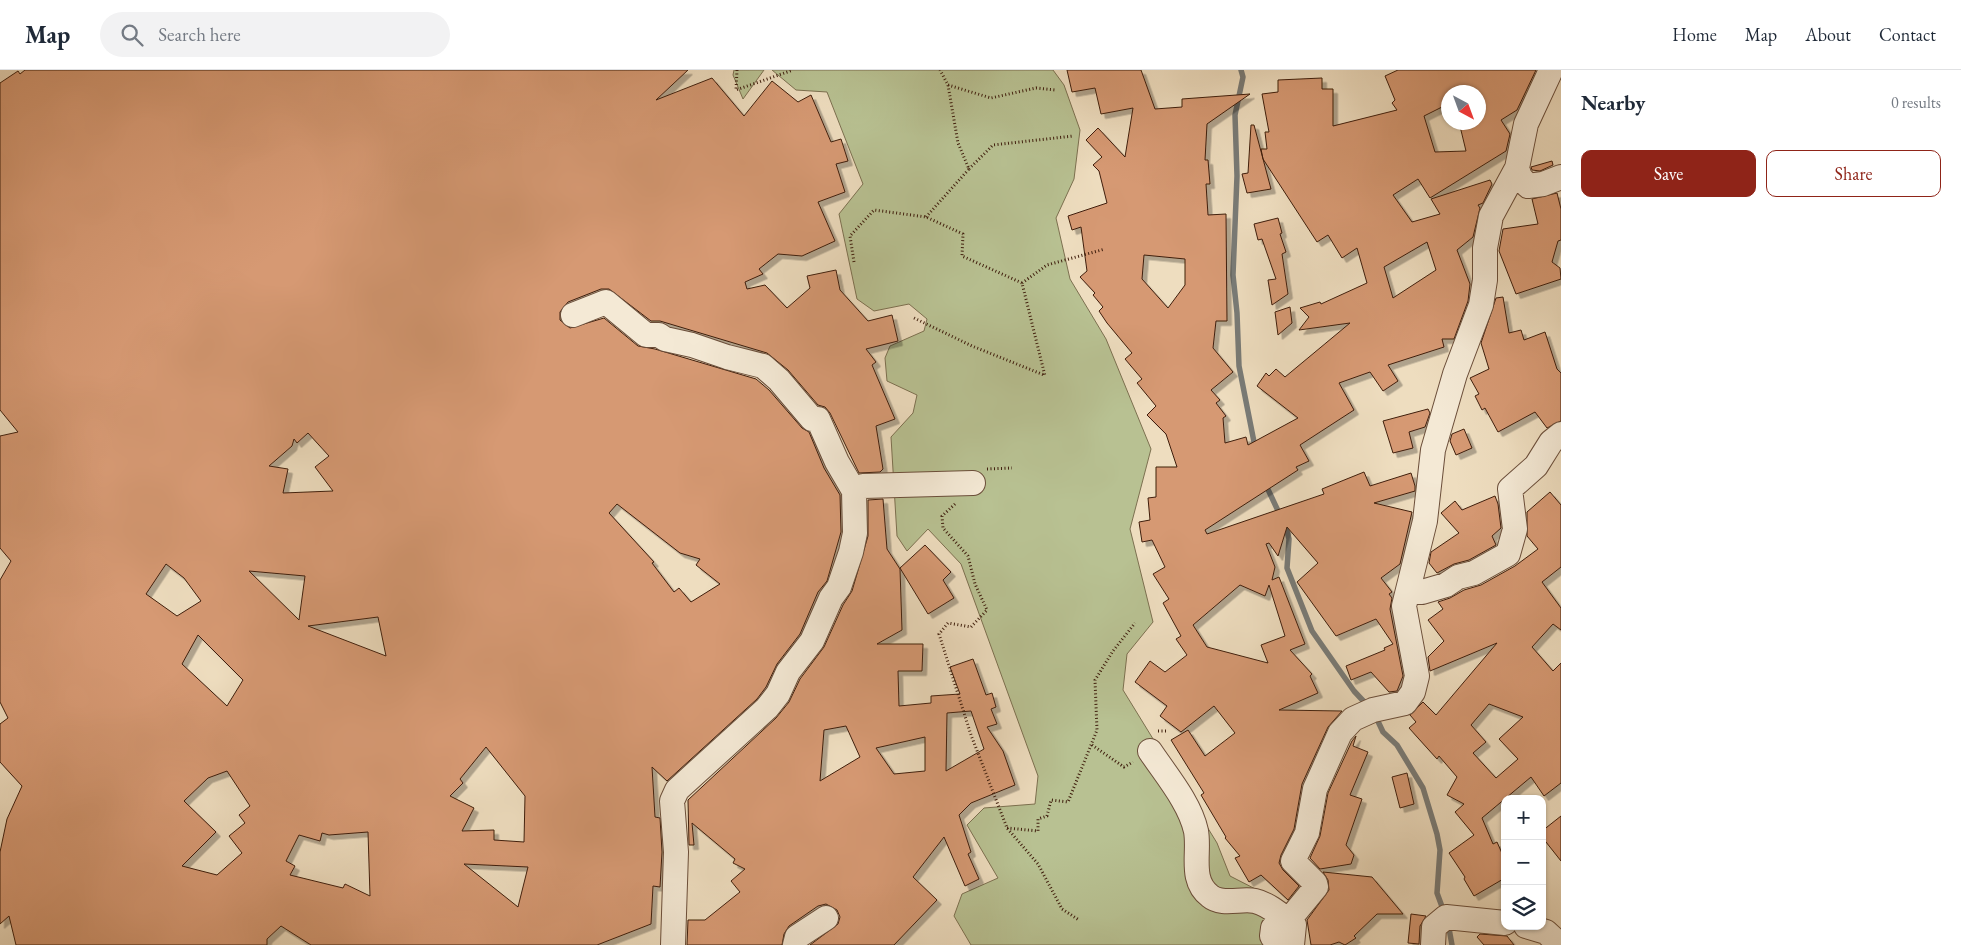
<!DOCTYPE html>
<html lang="en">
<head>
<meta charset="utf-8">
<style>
  :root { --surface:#fff; --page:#f2f2f3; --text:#1f2937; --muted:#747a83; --line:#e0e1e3; --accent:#8f2418 }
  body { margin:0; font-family:"EB Garamond",serif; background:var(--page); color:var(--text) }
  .controls { position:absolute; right:15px; bottom:15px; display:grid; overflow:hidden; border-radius:10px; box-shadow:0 1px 4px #0004 }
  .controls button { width:45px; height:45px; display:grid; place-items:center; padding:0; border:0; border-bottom:1px solid var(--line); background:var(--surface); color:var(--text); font:25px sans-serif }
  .compass { position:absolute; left:1441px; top:15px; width:45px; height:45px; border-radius:50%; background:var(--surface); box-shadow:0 1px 4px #0004; rotate:139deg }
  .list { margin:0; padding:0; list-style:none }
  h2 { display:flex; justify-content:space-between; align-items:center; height:65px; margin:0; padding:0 20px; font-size:21px }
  h2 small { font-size:16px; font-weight:400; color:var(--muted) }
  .actions { display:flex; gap:10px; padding:15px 20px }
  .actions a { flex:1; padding:11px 0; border:1px solid var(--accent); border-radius:10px; text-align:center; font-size:18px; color:var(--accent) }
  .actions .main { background:var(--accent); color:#fff }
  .icon { flex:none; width:28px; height:28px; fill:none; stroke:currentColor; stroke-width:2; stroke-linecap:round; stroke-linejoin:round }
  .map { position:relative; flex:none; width:1561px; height:875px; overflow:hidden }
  header { display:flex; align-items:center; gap:30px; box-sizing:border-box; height:70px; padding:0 25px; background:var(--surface); border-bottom:1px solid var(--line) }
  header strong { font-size:24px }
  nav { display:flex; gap:28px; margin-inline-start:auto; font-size:18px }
  .search { width:350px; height:45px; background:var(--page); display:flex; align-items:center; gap:12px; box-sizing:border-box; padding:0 18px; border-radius:28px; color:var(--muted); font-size:19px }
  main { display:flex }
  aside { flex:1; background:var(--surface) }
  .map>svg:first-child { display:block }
</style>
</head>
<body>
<header>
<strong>Map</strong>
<div class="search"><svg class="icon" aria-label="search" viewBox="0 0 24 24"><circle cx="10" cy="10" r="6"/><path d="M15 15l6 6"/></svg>Search here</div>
<nav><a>Home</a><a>Map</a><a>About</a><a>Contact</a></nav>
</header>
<main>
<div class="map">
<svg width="1561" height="875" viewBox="0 0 1561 875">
  <defs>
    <filter id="shadow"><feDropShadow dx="4.5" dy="4.5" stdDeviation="0" flood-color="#0004"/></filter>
  </defs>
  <rect width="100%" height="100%" fill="#eeddbf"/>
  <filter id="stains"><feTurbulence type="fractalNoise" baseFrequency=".004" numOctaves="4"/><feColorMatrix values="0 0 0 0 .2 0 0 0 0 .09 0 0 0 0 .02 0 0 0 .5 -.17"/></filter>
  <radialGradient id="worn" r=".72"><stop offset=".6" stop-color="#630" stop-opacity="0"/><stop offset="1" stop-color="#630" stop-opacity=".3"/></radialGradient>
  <path fill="#b8c192" stroke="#7c7050" d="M734,0H764L743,29L733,5Z
    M772,0H1053L1064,15L1080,60L1074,109L1056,148L1070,209L1106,269L1151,379L1130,459L1153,552L1127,584L1123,620L1217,773L1230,806L1271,827L1299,875H971L954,846L962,824L998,808L967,755L984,738L1035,734L1038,706L961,494L928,459L907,481L897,466L891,367L913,343L917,325L887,311L885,288L890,276L924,261L927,249L909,234L874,241L857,229L839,144L863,114L827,22L796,20Z"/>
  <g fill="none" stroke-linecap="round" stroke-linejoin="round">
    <path stroke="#797b77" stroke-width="5.5" d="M1241,0L1243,7L1235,45L1237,106L1233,205L1237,243L1239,296L1255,377
      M1265,413L1280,445
      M1285,453L1289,469L1287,498L1312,561L1354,621L1368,636
      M1375,645L1383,662L1397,675L1423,718L1437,764L1440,780L1437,823L1444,842
      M1448,853L1452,875"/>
  </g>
  <path fill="#d69973" stroke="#3f1e0d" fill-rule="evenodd" filter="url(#shadow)" d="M25,0H688L656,30L712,8L744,46L772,11L798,32L811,25L831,72L841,69L848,91L836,94L845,122L818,132L835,171L802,186L778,184L759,199L763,204L745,212L747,219L765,215L787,238L810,218L807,206L836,200L840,220L868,251L892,245L898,271L866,279L876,292L872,295L895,349L876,356L883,399L880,402L859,403L830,343L825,337L818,335L788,300L767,283L660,251H651L609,219H601L568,232L560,242V250L570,258L604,248L638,276L655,279L756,309L769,320L802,358L809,362L824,398L840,425L841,462L827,511L818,522L800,564L777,594L766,617L757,629L667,711L652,697L655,747L660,748L662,782L660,817L653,816L651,854L597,875H311L281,856L267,869V875H16L9,846L0,854V782L7,749L22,716L0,692V654L8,648L0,632V510L11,491L0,478V366L18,362L0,340V13L18,1L20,4ZM308,363L329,386L315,397L333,421L283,423L288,399L269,396L292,376L294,369L297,373ZM617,434L680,483L700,489L696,495L720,514L691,532L679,518L674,522L652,493L654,492L609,443ZM166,494L184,508L201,531L177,546L146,524ZM249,501L305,506L299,550ZM378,547L386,586L308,556ZM198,565L243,610L227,636L182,594ZM486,677L525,726L524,772L494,770V760L462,761L474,738L450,726L463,713L460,709ZM227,701L250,736L239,745L245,753L229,766L242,783L217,805L182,796L216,762L184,731L208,708ZM368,762L370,826L345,814L343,818L290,805L295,796L286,791L299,765L320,771L322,763L329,765ZM464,794L528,797L518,837Z
    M1067,0H1141L1155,39L1182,37V29L1250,24L1207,54L1205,90H1208L1210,114H1206L1208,145L1226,144L1227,251H1216L1213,278L1233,302L1211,320L1220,330L1216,333L1226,346L1223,348L1225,373L1246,367L1248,375L1298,348L1257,316L1266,303L1269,306L1276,299L1285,307L1350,253L1299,260L1309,247L1300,238L1320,232L1321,234L1367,213L1357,178L1342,188L1328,165L1317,172L1263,89L1261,79H1267L1265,62H1269L1262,24L1278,22V10L1322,8V19H1333V56L1397,40L1392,33L1395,30L1385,6L1398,0H1536L1517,40L1501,50L1510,64L1506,81L1430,128L1418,109L1393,125L1412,152L1440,144L1431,129L1490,110L1492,114L1483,133L1478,135L1480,138L1473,167L1457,180L1470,214L1468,231L1454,269H1442L1444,277L1388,295L1398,311L1383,321L1370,302L1339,313L1354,340L1300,375L1309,391L1296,397L1298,400L1205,460L1207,464L1324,424L1322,419L1364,402L1370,416L1411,403L1415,416V421L1374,433L1412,442L1400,494L1381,508L1392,522L1389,524L1392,528L1390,539L1403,606L1397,621L1389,622L1371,602L1351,610L1346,596L1385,580L1384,578L1393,574L1376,549L1336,566L1297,512L1318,493L1287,457L1278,486L1269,473L1266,474L1275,497L1272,510L1279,507L1305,574L1290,580L1312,604L1310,606L1318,623L1279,640L1342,641L1328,657L1302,714L1294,759L1281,785L1279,793L1283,800L1299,816L1288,830L1261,805L1249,812L1235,788L1240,786L1225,768L1226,767L1201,725L1204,723L1171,670L1188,660L1205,686L1235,663L1214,636L1181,662L1160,646L1167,636L1135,612L1150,591L1165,602L1187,585L1176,569L1181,566L1163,533L1169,529L1153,504L1165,497L1152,470L1142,472L1139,452L1150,450L1148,428L1156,427V397H1177L1166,364L1147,345L1156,336L1137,313L1142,309L1125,289L1132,283L1107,253L1099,241L1103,237L1093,225L1095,223L1080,207L1087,201L1081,157L1072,160L1068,146L1107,133L1099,101L1093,95L1102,87L1086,70L1098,58L1125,87L1133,38L1101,44L1095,18L1072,22ZM1448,22H1478V52H1459L1466,81L1435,82L1424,46L1448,34ZM1427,172L1436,200L1393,228L1384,197ZM1144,185L1185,189V215L1168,238L1142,209ZM1240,515L1265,526L1269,515L1285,566L1261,575L1268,593L1207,577L1193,555Z
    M1251,55H1254L1271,119L1247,123L1242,104L1248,103Z
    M1552,91L1553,95L1540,101L1532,100L1531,97Z
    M1557,123L1561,139V170L1558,171L1552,192L1560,198L1561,209L1516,224L1499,181L1503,159L1538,154L1532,129Z
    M1278,148L1282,163L1280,164L1286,182L1282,184L1288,224L1272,235L1268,210L1276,209L1262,169L1258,170L1254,154Z
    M1503,227L1509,263L1521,260L1524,270L1545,262L1557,299L1561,303V351L1547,358L1535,342L1498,362L1485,338L1482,340L1475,326L1479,324L1470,308L1489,299L1481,273L1496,228Z
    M1290,237L1292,253L1278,265L1275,242Z
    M1428,339L1430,343L1425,357L1409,362L1413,378L1393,383L1383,351Z
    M1464,359L1472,378L1456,385L1450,371L1452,364Z
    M1550,422L1561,435V497L1542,512L1561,538V560L1553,554L1532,577L1553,601L1561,593V713L1544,726L1531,707L1482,748L1493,774L1497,772L1505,790V808L1474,826L1464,809L1465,807L1449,783L1474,765L1455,742L1464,734L1447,725L1457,707L1439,686L1437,689L1409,658L1416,652L1410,645L1423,632L1436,645L1497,573L1430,601L1428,587L1444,571L1428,550L1443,539L1438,532L1450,528L1464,520L1481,515L1515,496L1538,479L1527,466V442ZM1489,634L1523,647L1499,669L1518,689L1496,708L1473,683L1486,672L1471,655Z
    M1495,426L1498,434L1501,458L1492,466L1496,475L1469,490L1454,494L1437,503L1429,493L1431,482L1459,463L1441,443L1455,431L1462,440Z
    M883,429L887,479L900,499L902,560L877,574H923L922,601H898L899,636L931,633V626L960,624L950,597L973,589L986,625L992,623L996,637L991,639L997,654L987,657L1003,681L1015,715L971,733L959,745L971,782L968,784L979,809L965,816L944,767L913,807L937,830L894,875H810L838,854L840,847L837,840L826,834L818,836L789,856L784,864L782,875H687L688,850H705L740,822L731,811L745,799L733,793L735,789L692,753L694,775H689L688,730L776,648L789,632L800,609L824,577L843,535L852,521L868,466V430ZM971,641L984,679L946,701L947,643ZM846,656L860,687L820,711L824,660ZM925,667V701L894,704L876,678Z
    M925,475L951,502L943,510L954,528L928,544L900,498Z
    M1356,666L1353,676L1368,682L1350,725L1362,729L1346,775L1354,785L1351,794L1320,799L1310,788L1320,766L1328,723L1352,671Z
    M1407,703L1414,734L1400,738L1392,707Z
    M1561,746V791L1542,767V761Z
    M1323,802L1372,807L1403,844H1377L1354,866L1356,868L1345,875L1339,872L1330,875H1311L1307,850L1329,820L1328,810Z
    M1411,844L1426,846L1420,856L1419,874L1408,873Z
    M1480,864L1507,866L1514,875H1484L1477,867Z"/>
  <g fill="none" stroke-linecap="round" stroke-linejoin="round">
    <g stroke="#6b4e3a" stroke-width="26">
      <path id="minor" d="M1517,98L1520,107L1528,116L1543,114L1561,107
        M573,245L606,232L646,265H659L665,269L692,275L727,287L763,296L779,310L812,349H818L837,392L854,421L855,463L851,482L839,517L831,528L812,571L788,602L778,624L767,638L677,720L672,731L676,782L673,875
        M854,421L863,416L973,413
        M1409,519L1414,522H1422L1446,515L1458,507L1474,503L1508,484L1515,459L1510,419L1536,396L1551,372L1561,364
        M1150,681C1166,705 1190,733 1196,761C1200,783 1189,810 1210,826C1222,836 1241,828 1255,831C1269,834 1283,847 1294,855L1292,875
        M1526,856L1546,862L1560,875
        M795,875L797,867L826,848
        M1278,875L1272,866L1273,858L1293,845L1316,817L1315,813L1293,791L1307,763L1315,719L1340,663L1353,649L1373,640L1405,633L1413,622L1417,606L1404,536L1425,451L1433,380L1455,304L1481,235L1485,210V178L1491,146L1517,98L1526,54L1551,0
        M1433,875L1434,857L1446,847L1505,853"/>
    </g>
    <path stroke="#3f1e0d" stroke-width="3" stroke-dasharray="1 2.5" stroke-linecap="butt" d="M737,0L736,20L793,0
      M948,15L991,28L1036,18L1055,20
      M969,99L993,75L1073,66
      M926,147L969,99L958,73L948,15L940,0
      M854,192L850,166L874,140L926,147L963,164L962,186L1022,213L1045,306
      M1022,213L1047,195L1105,179
      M914,248L972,276L1044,305
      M987,399L1012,398
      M955,434L942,446L943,458L968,486L975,514L987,540L971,557L948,553L939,564L971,665L1007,758L1038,794L1062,839L1079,850
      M1158,661H1166
      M1092,675L1124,697L1133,692
      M1007,758L1038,761V749L1047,746L1051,730L1068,732L1097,660L1095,610L1113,581L1135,553"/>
    <use href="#minor" stroke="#f4e9d5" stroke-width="24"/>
  </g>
  <rect width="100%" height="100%" filter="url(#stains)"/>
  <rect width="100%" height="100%" fill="url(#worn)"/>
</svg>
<div class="controls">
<button>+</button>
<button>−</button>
<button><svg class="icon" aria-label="layers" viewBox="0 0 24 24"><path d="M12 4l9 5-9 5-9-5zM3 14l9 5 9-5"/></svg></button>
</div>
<svg class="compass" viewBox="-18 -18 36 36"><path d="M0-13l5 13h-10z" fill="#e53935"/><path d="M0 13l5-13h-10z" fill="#747a83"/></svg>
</div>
<aside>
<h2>Nearby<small>0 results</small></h2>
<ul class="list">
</ul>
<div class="actions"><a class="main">Save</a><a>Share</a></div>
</aside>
</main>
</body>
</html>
